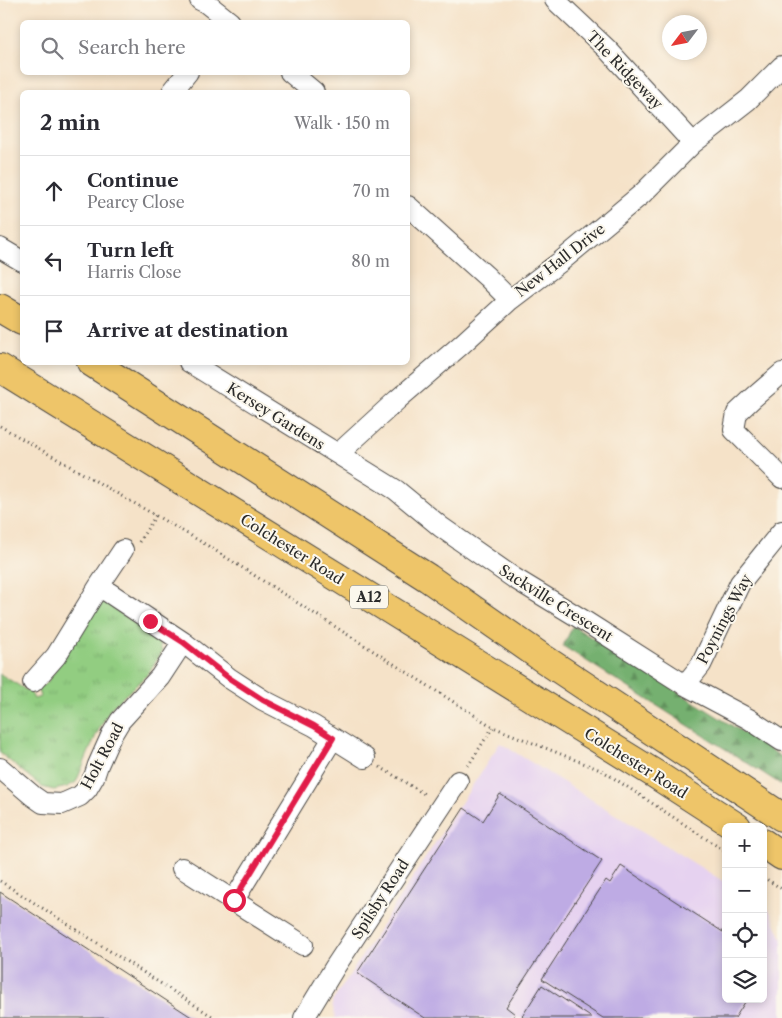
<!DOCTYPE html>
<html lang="en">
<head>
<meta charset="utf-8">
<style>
  :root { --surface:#fff; --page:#f7f7f7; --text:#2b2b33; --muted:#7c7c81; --line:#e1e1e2 }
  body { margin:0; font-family:"Libre Caslon Text",serif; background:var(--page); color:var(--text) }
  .controls { position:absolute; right:15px; bottom:15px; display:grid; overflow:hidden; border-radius:8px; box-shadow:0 2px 8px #0003 }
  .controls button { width:45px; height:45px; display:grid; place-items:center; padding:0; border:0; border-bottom:1px solid var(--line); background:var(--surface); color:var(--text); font:25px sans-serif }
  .compass { position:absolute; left:662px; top:15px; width:45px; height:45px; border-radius:50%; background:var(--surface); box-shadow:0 2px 8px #0003; rotate:238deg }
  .stop { position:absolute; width:15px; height:15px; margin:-11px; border:4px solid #e11d48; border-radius:50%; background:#fff }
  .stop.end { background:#e11d48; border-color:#fff; box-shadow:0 1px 5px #0008 }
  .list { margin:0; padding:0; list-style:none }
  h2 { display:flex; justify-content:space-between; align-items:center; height:65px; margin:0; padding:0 20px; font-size:21px }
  h2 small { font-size:16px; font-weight:400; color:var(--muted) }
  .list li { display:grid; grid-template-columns:32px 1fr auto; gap:15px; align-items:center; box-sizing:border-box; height:70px; padding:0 20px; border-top:1px solid var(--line) }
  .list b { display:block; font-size:19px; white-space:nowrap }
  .list p { margin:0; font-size:16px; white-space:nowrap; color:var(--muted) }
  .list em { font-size:16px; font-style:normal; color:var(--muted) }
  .icon { flex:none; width:28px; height:28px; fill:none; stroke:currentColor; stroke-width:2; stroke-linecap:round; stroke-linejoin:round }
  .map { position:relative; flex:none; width:782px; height:1018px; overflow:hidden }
  .search { position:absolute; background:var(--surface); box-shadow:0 2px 8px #0003; left:20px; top:20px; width:390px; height:55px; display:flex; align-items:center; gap:12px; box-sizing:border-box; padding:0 18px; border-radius:8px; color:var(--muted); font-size:19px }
  .panel { position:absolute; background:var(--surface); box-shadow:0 2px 8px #0003; left:20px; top:90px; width:390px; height:275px; border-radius:8px }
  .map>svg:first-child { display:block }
</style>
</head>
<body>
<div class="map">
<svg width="782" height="1018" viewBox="0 0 782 1018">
  <defs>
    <pattern id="grass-tufts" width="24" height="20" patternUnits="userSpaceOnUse" patternTransform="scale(1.25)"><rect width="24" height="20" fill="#92cd81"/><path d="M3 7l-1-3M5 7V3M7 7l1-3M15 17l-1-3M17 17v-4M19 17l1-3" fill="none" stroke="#7eb070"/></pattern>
    <pattern id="forest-firs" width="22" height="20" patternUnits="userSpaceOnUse" patternTransform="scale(1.25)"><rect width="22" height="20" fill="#75b06f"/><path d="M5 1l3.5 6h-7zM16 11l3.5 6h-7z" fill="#608f5b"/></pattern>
  </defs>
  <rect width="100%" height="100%" fill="#fbf7ec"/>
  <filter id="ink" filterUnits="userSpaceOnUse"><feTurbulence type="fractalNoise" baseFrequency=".02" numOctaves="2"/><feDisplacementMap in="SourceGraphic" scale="10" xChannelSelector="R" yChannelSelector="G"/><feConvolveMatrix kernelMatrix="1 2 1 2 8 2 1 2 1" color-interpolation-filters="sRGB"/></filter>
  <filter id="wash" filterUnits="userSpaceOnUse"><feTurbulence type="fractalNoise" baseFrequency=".0096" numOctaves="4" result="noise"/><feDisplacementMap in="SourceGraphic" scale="20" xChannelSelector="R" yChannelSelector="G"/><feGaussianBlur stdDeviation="1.12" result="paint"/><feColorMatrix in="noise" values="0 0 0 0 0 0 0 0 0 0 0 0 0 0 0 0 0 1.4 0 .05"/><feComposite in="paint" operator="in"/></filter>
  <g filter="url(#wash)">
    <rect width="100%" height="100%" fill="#f5e2c8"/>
    <path fill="#e6d2f0" d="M500,743L726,883V999H763V906L769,910L782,939V1018H335L332,1002Z"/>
    <path fill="url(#grass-tufts)" stroke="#5e7c56" d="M100,599L158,639L162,652L147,675L111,708L96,735L76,782L67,787L54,790L42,787L0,753V674L31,693L34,699L40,697L38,688L47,683Z"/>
    <path fill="url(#forest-firs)" stroke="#506e4d" d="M573,626L782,757V785L563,646Z"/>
    <g id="blocks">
      <path fill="#beabe4" d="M500,794L602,861L506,1007L515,1014L512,1018H425L357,973L464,808L483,821Z
        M621,866L726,934V999H747L735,1018H603L542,979L606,880L610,883Z
        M0,892L193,1018H0Z
        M542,985L592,1018H521Z"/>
    </g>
  </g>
  <g filter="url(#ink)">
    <use href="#blocks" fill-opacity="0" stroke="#494643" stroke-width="1"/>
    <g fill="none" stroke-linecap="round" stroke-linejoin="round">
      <g stroke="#494643" stroke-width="22">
        <path id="street" d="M200,0L206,3L230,22
          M555,0L607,49L693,143
          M290,72L314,92
          M172,92L188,72
          M408,206L487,277L510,300
          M0,248L22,261
          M189,362L396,490L441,527L514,578L583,620L685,685L749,719L782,741
          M782,373L753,398L737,413L734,430L782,478
          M338,454L397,400L461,345L510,300L560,262L642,194L693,143L748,100L782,66
          M99,586L183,642L229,678L263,700L314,726L365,758
          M33,682L56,656L99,586L123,550
          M685,685L701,665L740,583L782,531
          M0,768L33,796L43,803L62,804L80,796L87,789L94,777L98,765L111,736L120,721L160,677L183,642
          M182,868L303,945
          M234,900L333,738
          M304,1018L335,967L458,781"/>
      </g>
      <g stroke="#494643" stroke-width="30">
        <path id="highway" d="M0,308L22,321
          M91,362L428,578L541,657L782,817
          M0,368L655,774L737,827
          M763,843L782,856"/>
      </g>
      <path stroke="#494643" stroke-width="3" stroke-dasharray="1 4" stroke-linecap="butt" d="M0,426L205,544L493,727L603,771L726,852
        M139,542L156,515
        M468,766L493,727
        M380,767L426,795
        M763,877L782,889
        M0,881L215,1018"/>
      <use href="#street" stroke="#fff" stroke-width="20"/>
      <use href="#highway" stroke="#eec569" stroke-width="28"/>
    </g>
  </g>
  <g fill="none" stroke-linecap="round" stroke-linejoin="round" filter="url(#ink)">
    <path stroke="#e11d48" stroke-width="6" d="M150,621L183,642L229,678L263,700L314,726L333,738L234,900"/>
  </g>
  <g text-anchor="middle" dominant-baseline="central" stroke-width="4" stroke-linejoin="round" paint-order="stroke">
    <rect fill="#fbf7ec" stroke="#696865" stroke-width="1" x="350" y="585.5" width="38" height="23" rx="4"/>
    <g font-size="14" font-weight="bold" fill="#2b2b2b">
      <text x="369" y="597">A12</text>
    </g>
    <g font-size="15" fill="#2b2b2b" stroke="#fbf7ec">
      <text transform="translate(625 70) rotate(46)">The Ridgeway</text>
      <text transform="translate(560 260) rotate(-38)">New Hall Drive</text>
      <text transform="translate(276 416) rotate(32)">Kersey Gardens</text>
      <text transform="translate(292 549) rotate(32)">Colchester Road</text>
      <text transform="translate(556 603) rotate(32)">Sackville Crescent</text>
      <text transform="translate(724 619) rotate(-62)">Poynings Way</text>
      <text transform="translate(102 756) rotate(-62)">Holt Road</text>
      <text transform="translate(636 763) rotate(32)">Colchester Road</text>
      <text transform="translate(380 899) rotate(-57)">Spilsby Road</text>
    </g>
  </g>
</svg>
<div class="controls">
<button>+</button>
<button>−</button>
<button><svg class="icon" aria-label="locate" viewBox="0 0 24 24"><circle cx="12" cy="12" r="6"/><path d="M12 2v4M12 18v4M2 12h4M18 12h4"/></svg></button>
<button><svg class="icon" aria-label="layers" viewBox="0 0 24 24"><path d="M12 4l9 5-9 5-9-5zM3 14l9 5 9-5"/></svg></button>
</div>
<svg class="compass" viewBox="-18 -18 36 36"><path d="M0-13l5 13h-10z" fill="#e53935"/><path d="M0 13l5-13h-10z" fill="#7c7c81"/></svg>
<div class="stop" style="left:234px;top:900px"></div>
<div class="stop end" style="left:150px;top:621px"></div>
<div class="search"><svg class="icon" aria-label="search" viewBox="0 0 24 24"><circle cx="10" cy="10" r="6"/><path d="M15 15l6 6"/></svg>Search here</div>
<section class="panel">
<h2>2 min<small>Walk · 150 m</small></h2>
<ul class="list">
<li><svg class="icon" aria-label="ahead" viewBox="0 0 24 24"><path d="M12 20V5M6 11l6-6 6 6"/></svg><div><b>Continue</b><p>Pearcy Close</p></div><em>70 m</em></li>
<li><svg class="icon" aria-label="left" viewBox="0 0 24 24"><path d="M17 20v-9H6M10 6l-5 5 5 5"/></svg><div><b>Turn left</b><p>Harris Close</p></div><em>80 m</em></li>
<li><svg class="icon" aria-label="arrive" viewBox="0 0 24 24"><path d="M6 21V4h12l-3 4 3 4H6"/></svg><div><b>Arrive at destination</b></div></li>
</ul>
</section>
</div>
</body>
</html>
